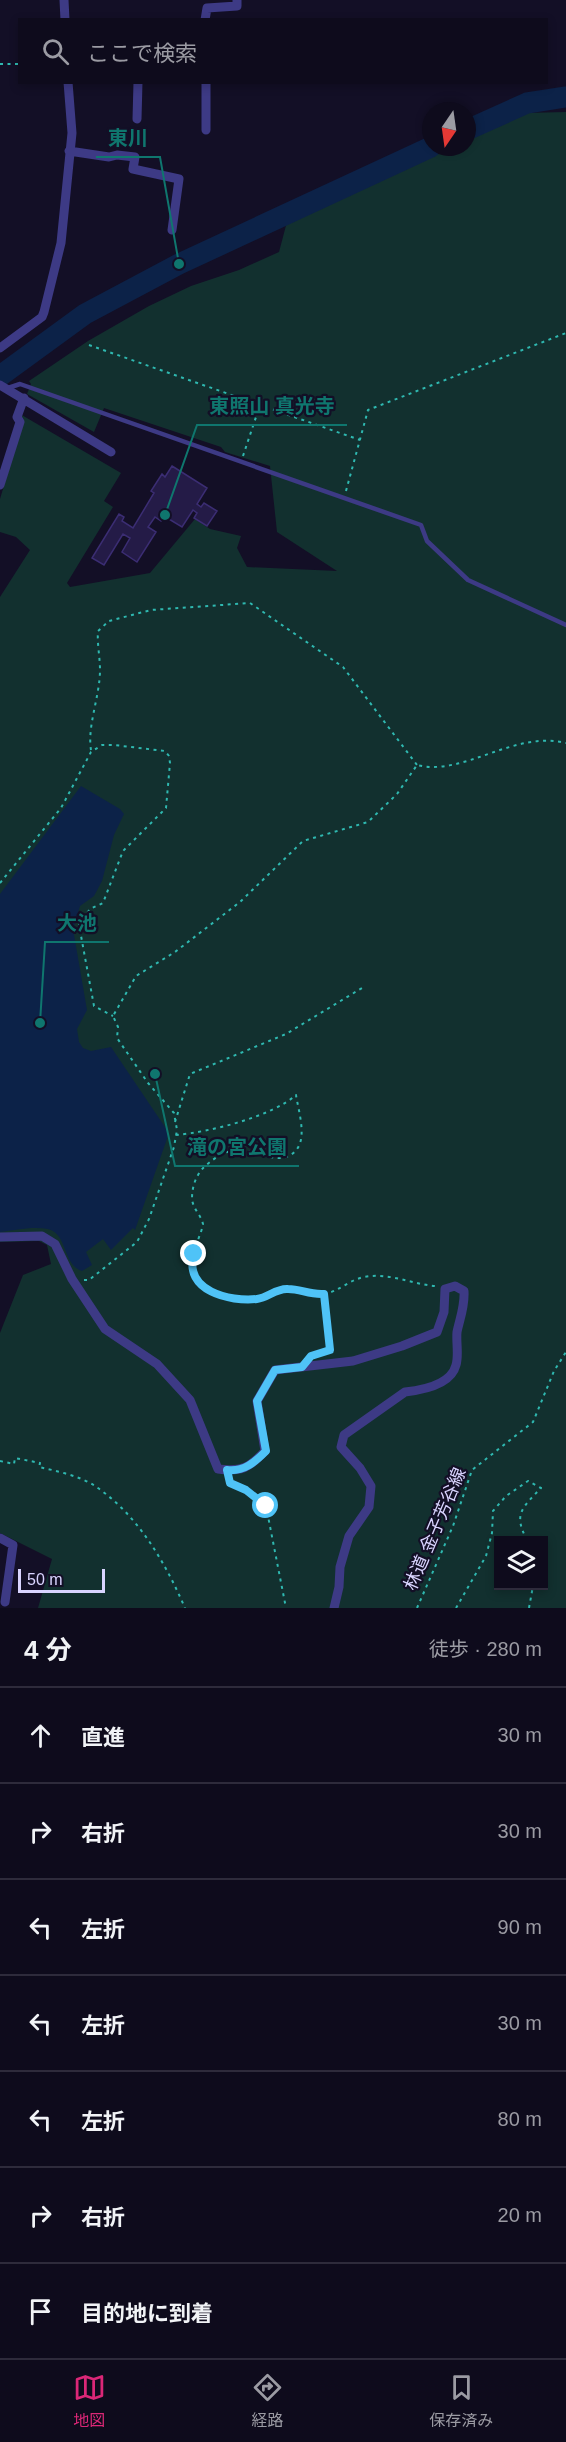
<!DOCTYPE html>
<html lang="ja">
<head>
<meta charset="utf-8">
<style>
  :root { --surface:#0e0b1c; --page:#171425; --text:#f1f3f6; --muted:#9b9ba3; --line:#2e2b3b; --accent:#db2777 }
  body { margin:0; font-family:Helvetica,"Noto Sans JP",sans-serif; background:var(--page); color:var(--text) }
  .controls { position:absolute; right:18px; bottom:18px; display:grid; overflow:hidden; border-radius:0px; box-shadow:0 3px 9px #0003 }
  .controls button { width:54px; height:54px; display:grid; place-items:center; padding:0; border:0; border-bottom:2px solid var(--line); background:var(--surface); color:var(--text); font:30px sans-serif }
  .compass { position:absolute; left:422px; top:102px; width:54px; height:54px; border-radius:50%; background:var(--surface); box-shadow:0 3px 9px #0003; rotate:193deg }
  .scale { position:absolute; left:18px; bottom:15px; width:87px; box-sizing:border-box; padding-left:6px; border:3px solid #d9d4ff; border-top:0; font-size:16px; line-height:21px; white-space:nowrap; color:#d9d4ff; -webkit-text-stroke:4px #130f26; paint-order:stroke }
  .stop { position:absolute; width:18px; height:18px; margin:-14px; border:4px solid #4fc3f7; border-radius:50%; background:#fff }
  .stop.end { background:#4fc3f7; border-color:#fff; box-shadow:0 2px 6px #0008 }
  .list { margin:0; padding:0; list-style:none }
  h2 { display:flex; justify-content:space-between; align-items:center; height:78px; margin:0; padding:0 24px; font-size:26px }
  h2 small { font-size:20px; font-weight:400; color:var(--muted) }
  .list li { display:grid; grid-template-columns:39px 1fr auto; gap:18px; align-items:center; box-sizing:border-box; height:96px; padding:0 24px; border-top:2px solid var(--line) }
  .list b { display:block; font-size:22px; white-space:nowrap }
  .list em { font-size:20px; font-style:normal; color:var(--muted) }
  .icon { flex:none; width:33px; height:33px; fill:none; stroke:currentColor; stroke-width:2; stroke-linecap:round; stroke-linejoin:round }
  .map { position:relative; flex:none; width:566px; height:1608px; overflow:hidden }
  .search { position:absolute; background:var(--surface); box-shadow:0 3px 9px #0003; left:18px; right:18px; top:18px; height:66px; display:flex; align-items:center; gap:15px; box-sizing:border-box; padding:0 21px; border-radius:0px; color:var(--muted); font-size:22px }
  .sheet { height:750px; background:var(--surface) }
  nav { display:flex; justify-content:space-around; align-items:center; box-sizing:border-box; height:84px; border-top:2px solid var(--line); background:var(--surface); font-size:16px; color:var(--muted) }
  nav a { display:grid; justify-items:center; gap:3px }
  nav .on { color:var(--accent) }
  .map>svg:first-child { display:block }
</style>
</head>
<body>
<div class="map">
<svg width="566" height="1608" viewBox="0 0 566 1608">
  <rect width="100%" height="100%" fill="#130f26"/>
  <path fill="#12302f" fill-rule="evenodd" d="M566,112V1608H38L52,1559L0,1533V1333L23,1275L51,1264L47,1245L39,1241L0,1242V597L30,550L16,537L0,532V499L23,421L20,414L121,473L104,501L113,507L67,583L70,587L150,573L195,519L210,529L241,536L237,548L247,567L337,571L277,532L270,466L225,452L221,447L104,408L94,432L27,394L31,384L29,381L88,341L149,306L191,286L239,270L279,252L288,218L449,147H467V139L524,113ZM498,1540H544V1586H498Z"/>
  <path fill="#0c2248" d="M81,786L120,809L124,814L114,835L102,881L94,896L80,906L73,929L87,1010L77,1029L79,1042L83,1048L91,1051L111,1047L169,1133L135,1230L133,1228L111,1250L103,1239L86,1252L92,1265L82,1271C62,1264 68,1234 48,1229C33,1226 15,1230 0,1232V894Z"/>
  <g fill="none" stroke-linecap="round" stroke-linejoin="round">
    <path stroke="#0c2248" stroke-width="21" d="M467,130L527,103L566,97
      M0,376L85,314L179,264L431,147"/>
  </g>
  <path fill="#241b47" stroke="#3b2d73" stroke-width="1.5" d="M172,466L207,488L197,504L201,507L204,503L217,511L207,526L194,518L197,513L193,510L182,527L164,516L161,521L155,517L148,527L156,532L137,562L122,552L130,538L123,534L104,565L92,558L119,514L124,517L122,521L133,528L154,493L151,491L162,474L165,477Z"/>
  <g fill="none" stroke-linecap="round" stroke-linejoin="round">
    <path stroke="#2fb8b0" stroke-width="2" stroke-dasharray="3 4.5" stroke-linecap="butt" d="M0,64H20
      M89,345L360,440
      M243,456L260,405
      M346,491L368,410L566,333
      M91,750C87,726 100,696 100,670C100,657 97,644 98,631L109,621L151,610L250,603L343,667L417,765
      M0,883L61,808L91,752L102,745H114L165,751L169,756L170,763L166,808L123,851L103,903L90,909L79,925L94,1006L113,1016
      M175,1122L190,1074L286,1034L362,988
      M176,1135C209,1132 271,1117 296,1095C298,1109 307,1136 297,1149C282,1169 257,1149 237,1150C224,1151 215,1158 205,1166C196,1175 192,1186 192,1199C193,1209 201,1215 203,1224C201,1236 193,1248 192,1259C189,1294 233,1303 258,1299C267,1298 274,1290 283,1289C295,1287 309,1295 324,1294L330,1350L316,1354
      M84,1280H89L137,1242L149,1219L174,1147L177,1130L174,1113L148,1083L117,1038L118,1027L113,1016L136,976L175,952L240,902L303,841L368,822L397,794L417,765C463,777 514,730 566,743
      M324,1294C338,1292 349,1280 364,1277C388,1272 411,1284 435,1286
      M0,1461L14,1464L15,1458L40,1463L39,1467C57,1471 80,1476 95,1486C138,1515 165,1562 185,1608
      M230,1480V1483L246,1490L266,1506L286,1608
      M417,1608L453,1526L472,1470L533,1422L554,1371L566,1352
      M456,1608L486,1556L492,1533L493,1511L506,1496L528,1481L541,1488C522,1508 513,1514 527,1540
      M529,1608L533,1586"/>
    <path stroke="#3d3a85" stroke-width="4.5" d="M8,388L20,384L421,525L427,541L468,580L566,625"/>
    <path stroke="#3d3a85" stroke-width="9" d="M64,0L65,20
      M205,20L207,8L237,6V0
      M206,82V130
      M137,119L138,82
      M69,151L109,157L117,155L135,157L133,169L179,179L172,230
      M0,348L42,317L44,312L61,243L72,133L68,82
      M0,385L111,452
      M0,485L20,422L17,417L24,398
      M0,1237L42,1236L55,1244L72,1279L105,1329L157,1364L190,1400L218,1469C242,1472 249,1468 265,1451L257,1401L275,1370L353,1361L402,1346L437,1332L444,1312L445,1289L455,1286L464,1291C465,1306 460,1318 457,1332C456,1343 459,1355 456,1365C451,1385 423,1390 405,1392L344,1435L341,1447L360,1468L371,1486L369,1507L349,1536L340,1567L339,1587L334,1608
      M0,1538L13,1545L5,1602"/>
  </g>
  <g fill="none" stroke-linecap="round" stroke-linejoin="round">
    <path stroke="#4fc3f7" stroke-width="8" d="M194,1254C183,1291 230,1302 257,1299C268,1298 276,1288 288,1289C301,1289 309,1295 324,1294L330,1350L311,1356L302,1367L275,1370L257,1401L266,1451C255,1462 244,1472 227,1470L230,1483L246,1490L266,1506"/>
  </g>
  <g text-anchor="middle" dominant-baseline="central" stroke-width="4.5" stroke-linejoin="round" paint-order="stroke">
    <g font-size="18" fill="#d9d4ff" stroke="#130f26">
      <text transform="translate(435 1529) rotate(-67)">林道 金子芳谷線</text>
    </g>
  </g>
  <path fill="none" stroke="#0f766e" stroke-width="2" d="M179 264L160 157H96M165 515L197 425H347M40 1023L45 942H109M155 1074L175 1166H299"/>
  <g fill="#0f766e" stroke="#130f26" stroke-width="2">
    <circle cx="179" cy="264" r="6"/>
    <circle cx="165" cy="515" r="6"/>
    <circle cx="40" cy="1023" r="6"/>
    <circle cx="155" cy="1074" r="6"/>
  </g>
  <g font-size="20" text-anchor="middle" font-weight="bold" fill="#0f766e" stroke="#130f26" stroke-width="4.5" stroke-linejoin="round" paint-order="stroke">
    <text x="128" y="145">東川</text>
    <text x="272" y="413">東照山 真光寺</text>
    <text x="77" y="930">大池</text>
    <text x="237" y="1154">滝の宮公園</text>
  </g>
</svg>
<div class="controls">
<button><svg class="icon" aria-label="layers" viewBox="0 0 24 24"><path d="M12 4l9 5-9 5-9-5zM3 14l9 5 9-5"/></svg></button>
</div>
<svg class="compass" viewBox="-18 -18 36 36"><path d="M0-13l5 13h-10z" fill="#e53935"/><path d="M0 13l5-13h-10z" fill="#9b9ba3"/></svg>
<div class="scale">50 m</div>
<div class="stop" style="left:266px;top:1506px"></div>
<div class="stop end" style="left:194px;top:1254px"></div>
<div class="search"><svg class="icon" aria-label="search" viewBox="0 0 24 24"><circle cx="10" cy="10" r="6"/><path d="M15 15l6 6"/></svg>ここで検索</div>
</div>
<section class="sheet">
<h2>4 分<small>徒歩 · 280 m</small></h2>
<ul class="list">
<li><svg class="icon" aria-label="ahead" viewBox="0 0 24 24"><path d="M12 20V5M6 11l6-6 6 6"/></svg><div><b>直進</b></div><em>30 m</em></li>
<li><svg class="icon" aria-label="right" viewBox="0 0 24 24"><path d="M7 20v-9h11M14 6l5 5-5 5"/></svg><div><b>右折</b></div><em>30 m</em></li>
<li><svg class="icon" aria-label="left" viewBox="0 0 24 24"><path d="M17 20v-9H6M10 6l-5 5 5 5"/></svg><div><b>左折</b></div><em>90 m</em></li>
<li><svg class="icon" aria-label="left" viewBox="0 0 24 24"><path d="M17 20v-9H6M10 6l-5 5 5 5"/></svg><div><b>左折</b></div><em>30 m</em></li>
<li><svg class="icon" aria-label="left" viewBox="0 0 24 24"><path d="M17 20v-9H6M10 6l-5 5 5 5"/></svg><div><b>左折</b></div><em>80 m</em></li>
<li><svg class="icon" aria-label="right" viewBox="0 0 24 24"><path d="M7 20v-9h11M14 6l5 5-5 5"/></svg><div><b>右折</b></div><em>20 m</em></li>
<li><svg class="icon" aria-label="arrive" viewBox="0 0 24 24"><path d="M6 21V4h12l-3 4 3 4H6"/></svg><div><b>目的地に到着</b></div></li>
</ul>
</section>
<nav>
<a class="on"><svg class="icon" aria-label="map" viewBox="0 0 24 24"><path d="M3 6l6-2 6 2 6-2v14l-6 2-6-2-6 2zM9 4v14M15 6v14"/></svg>地図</a>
<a><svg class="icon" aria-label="directions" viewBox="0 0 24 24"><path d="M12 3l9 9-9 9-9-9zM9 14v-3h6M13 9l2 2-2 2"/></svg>経路</a>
<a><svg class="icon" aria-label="saved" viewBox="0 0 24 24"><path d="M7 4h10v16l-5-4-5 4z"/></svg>保存済み</a>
</nav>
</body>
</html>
